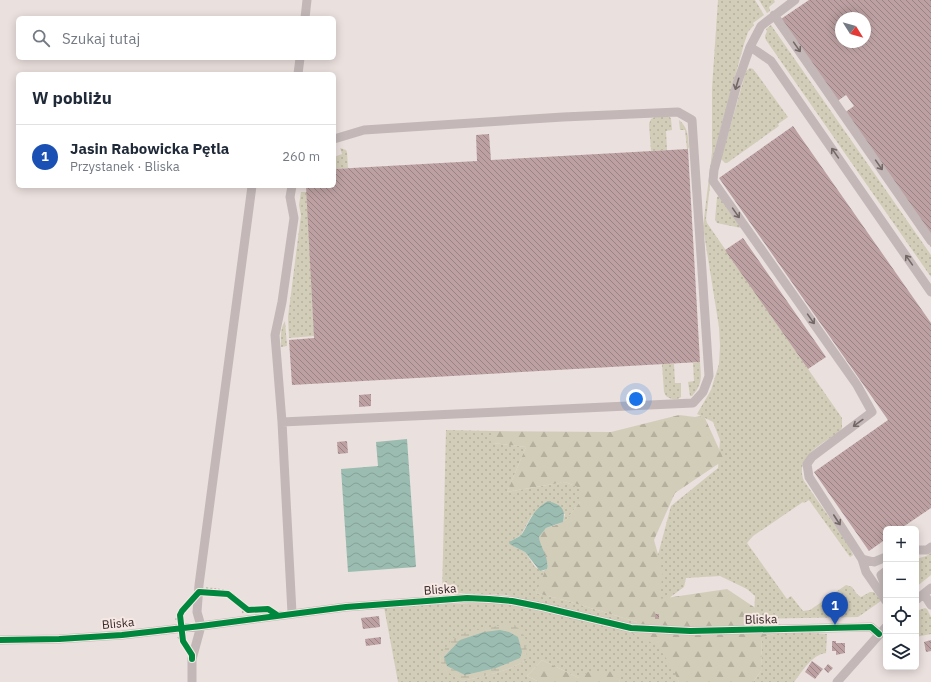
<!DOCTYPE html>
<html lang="pl">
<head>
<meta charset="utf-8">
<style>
  :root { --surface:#fff; --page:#f2f2f3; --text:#1f2937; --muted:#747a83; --line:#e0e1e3; --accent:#736766 }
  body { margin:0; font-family:"IBM Plex Sans",sans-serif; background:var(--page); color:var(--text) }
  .controls { position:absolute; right:12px; bottom:12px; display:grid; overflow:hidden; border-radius:6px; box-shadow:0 2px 10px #0003 }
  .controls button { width:36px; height:36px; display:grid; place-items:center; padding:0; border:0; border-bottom:1px solid var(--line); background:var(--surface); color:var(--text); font:20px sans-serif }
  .compass { position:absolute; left:835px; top:12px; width:36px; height:36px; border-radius:50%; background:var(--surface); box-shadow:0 2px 10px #0003; rotate:127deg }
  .you { position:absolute; left:636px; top:399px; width:14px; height:14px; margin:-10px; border:3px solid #fff; border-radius:50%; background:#1a73e8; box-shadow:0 0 0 6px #1a73e833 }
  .badge { display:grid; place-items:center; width:26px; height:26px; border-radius:50%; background:var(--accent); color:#fff; font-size:13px; font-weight:700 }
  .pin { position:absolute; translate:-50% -33px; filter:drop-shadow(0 1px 2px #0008) }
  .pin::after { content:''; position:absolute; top:21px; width:14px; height:12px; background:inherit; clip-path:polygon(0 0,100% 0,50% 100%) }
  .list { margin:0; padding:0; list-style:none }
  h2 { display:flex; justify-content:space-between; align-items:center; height:52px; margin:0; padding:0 16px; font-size:17px }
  h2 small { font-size:13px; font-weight:400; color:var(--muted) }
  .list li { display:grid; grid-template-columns:26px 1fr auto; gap:12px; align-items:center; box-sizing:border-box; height:64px; padding:0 16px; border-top:1px solid var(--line) }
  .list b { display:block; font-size:15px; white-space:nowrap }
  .list p { margin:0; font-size:13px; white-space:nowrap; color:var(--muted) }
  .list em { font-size:13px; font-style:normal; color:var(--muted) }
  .icon { flex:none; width:22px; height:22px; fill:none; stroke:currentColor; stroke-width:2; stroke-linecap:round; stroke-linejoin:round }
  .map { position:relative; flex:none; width:931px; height:682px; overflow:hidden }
  .search { position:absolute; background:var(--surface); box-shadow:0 2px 10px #0003; left:16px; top:16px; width:320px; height:44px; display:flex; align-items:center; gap:10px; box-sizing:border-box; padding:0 14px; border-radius:6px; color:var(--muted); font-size:15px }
  .panel { position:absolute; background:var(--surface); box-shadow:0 2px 10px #0003; left:16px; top:72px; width:320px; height:116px; border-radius:6px }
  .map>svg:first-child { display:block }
</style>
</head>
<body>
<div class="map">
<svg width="931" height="682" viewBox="0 0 931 682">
  <defs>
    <pattern id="green-dots" width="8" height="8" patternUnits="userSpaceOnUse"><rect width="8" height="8" fill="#d2cdb8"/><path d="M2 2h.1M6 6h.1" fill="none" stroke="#b5b09e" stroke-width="1.8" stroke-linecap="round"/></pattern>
    <pattern id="forest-firs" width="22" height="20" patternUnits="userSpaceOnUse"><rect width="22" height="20" fill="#d2cdb8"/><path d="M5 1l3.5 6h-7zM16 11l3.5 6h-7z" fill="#b5b09e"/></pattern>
    <pattern id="wetland-marsh" width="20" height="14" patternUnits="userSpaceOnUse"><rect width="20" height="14" fill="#d2cdb8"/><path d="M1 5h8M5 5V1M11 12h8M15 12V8" fill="none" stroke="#b5b09e"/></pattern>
    <pattern id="water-waves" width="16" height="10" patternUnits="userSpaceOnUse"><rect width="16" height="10" fill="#9bbcb0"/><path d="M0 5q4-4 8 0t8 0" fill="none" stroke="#86a197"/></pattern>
    <pattern id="building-back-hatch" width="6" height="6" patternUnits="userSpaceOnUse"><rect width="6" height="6" fill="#bda1a2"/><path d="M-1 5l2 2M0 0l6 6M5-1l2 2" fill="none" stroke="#9a8384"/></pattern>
  </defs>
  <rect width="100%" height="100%" fill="#eae0de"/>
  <path fill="url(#green-dots)" fill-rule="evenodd" d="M718,0H755L764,15L753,23L754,25L748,32L744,44L714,153L706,219L707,223L842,418V428L839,432C822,444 794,457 804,481L848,544L853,555L850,557L809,500L804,503L803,502L753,536L747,543L787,599L791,596L803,611L810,610L846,585L852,587L857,594L861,597L870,592H874L881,601L858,617L754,619L755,596L747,589L720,576L686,578L684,587L669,598L667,607L647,596L671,506L718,468L720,440L713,422L697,414L711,390L719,364L720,346L719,327L703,227L712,152V88Z
    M759,0H774L775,2L769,7L770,11L767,13Z
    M771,25L931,255V277L766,40L765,36L767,31L766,29Z
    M750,68L753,69L757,74L788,117L778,124L779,126L727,163H725L721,159L746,71Z
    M655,117H670L671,119L672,130L666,131L667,150L651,151L649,124L651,119Z
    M679,120C688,127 688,136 689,147L688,149H687L685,130H680Z
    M340,148L346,150L347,152L348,168L334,169V157L342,154Z
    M301,192H307L314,336L289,338L288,317L301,215L299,205Z
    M719,196L741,228L717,223L715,220L717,197Z
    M285,321L287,346L281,347C281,337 280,329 285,321Z
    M700,362C701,377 703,384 692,396H690L688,382L694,381L693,363Z
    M662,364H674L675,383H681V397C676,401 670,399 666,396L664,392Z
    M446,430L493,431V443L526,447L507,492L565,482L580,488V502L566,520L563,522L565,514L532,515L521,535L511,541V545L525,552L535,567L543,571L547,569L536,593L564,600L637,622L636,625L506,595L461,593L442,595Z
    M931,553V575L916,587V559L926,556Z
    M493,602C531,608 569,616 606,626C624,631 642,634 657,646C668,654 673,670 679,682H619L622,671L579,678L542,660L527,676L539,682H398L384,607ZM440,656L526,660C507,672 484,676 463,681L442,668Z
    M925,608L927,609L931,617V634L916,637V611Z
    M787,631L827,634L826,653C811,655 803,671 794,682H753L761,671L762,637Z"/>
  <path fill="url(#forest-firs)" d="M679,415L695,417L704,416L724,460L675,493L654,540L663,572L659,599L727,589L781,625L787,631L762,637L761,671L753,682H679C667,657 659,642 631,633L637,622L564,600L536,593L548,564L540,545L539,537L546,528L556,525L566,520L580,502V488L565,482L507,492L526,447L493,443V431L611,432Z
    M542,660L579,678L588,672L623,671L619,682H539L527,676Z"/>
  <path fill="url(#wetland-marsh)" d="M512,623C527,634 528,642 526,660C507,672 484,676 463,681L442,669L440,656L452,639L463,633Z"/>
  <path fill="url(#water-waves)" d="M407,439L416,567L348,572L341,469L378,466L376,442Z
    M548,501C561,505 566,508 563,522L546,528L539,537C540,547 550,559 547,569L540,571L525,552L511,545L509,543C512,539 519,538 522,534C531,520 532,510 548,501Z
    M500,630L509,632L518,637L522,652L520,658L496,668L465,675L447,666L444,657L460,640L484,632Z"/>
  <path fill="url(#building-back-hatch)" fill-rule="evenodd" d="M809,0H931V247L840,116L854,106L846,95L832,105L775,23ZM841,18H865V42H841Z
    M793,126L931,323V508L900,529H886V539L869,551L814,472L888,420L719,178Z
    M489,134L491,160L688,149L700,362L292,385L289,340L314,338L306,186H334V169L477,161L476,135Z
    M743,238L826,357L808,369L725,250Z
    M371,394V406L359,407V395Z
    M347,441L348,453L338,454L337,442Z
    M655,614H659V619H655Z
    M379,616L380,627L363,629L361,618Z
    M381,637V644L366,646L365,639Z
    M931,640V651L926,652L924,642Z
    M832,641H836V643H845V653L836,655V651H832Z
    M886,653V666H885L883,655Z
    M812,661L823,669L815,679L805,672Z
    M828,664L833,668L828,673L824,669Z"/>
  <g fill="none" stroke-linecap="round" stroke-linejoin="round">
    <path stroke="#bcb1b0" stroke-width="1.5" stroke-dasharray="2 2" stroke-linecap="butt" d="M206,588C226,590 239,590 243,613
      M176,620L177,614L190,599
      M178,637L186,649"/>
    <path stroke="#c3b8b7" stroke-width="9" d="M795,0L761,26L750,47L737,84L714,170L713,181L857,385L872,412L812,457L807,464L809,477L862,559L866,572L886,601
      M774,15L931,241
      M305,18L307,0
      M750,47L758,52L771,61L931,292
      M298,74L300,58
      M292,186L290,197L294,218L282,302L275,335L282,422L292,613
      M282,422L693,403L703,392L709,376L692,120L678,112L563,117L364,130L334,139
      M916,550H927L931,547
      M862,559L874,562L886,557
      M886,571L881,575L886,588
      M924,594L931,605
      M916,600L931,588
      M0,640L59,639L122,635L201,626L346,607L467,598L489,599L512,601L542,607L631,628L690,631L871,627L879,634
      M192,682V659L201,626L197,612L199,585L252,186
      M837,682L886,627"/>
    <g stroke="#f8e8e4" stroke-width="8">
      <path id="cycleway" d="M0,640L59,639L122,635L201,626L346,607L467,598L489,599L512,601L542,607L631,628L690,631L871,627L879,634
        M192,659V655L183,641L180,615L182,611L199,592L228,594L248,610L268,609L277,615"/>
    </g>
    <use href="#cycleway" stroke="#00873e" stroke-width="6"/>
  </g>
  <defs><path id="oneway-shaft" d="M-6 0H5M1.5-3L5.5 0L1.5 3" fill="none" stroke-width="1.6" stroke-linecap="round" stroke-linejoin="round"/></defs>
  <g stroke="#746867">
    <use href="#oneway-shaft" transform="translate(797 47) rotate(55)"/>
    <use href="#oneway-shaft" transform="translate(737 84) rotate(107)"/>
    <use href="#oneway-shaft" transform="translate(835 153) rotate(-125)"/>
    <use href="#oneway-shaft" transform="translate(879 165) rotate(55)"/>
    <use href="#oneway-shaft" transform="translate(736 213) rotate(55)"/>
    <use href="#oneway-shaft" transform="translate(909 260) rotate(-125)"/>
    <use href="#oneway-shaft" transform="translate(811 319) rotate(55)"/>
    <use href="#oneway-shaft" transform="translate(858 423) rotate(144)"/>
    <use href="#oneway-shaft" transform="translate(837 520) rotate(57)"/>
  </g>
  <g text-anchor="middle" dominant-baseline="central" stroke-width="4" stroke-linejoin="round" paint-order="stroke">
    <g font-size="12" fill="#332626" stroke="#f8e8e4">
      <text transform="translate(440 589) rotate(-4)">Bliska</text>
      <text transform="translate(761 619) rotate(-1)">Bliska</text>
      <text transform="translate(118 623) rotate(-5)">Bliska</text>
    </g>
  </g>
</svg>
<div class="controls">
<button>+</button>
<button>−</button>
<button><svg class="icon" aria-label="locate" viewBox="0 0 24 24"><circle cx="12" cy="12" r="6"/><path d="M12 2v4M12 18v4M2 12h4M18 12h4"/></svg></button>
<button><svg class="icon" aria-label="layers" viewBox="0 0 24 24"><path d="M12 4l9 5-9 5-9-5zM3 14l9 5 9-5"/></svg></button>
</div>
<svg class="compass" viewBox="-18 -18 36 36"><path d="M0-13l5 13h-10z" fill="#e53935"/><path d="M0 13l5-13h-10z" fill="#747a83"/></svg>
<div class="you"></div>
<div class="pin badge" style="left:835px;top:625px;background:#1a4fb4">1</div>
<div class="search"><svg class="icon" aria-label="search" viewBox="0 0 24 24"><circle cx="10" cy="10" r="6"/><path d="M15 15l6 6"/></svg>Szukaj tutaj</div>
<section class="panel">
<h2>W pobliżu<small></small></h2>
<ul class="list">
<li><span class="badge" style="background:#1a4fb4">1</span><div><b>Jasin Rabowicka Pętla</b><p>Przystanek · Bliska</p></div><em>260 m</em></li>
</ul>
</section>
</div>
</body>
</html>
